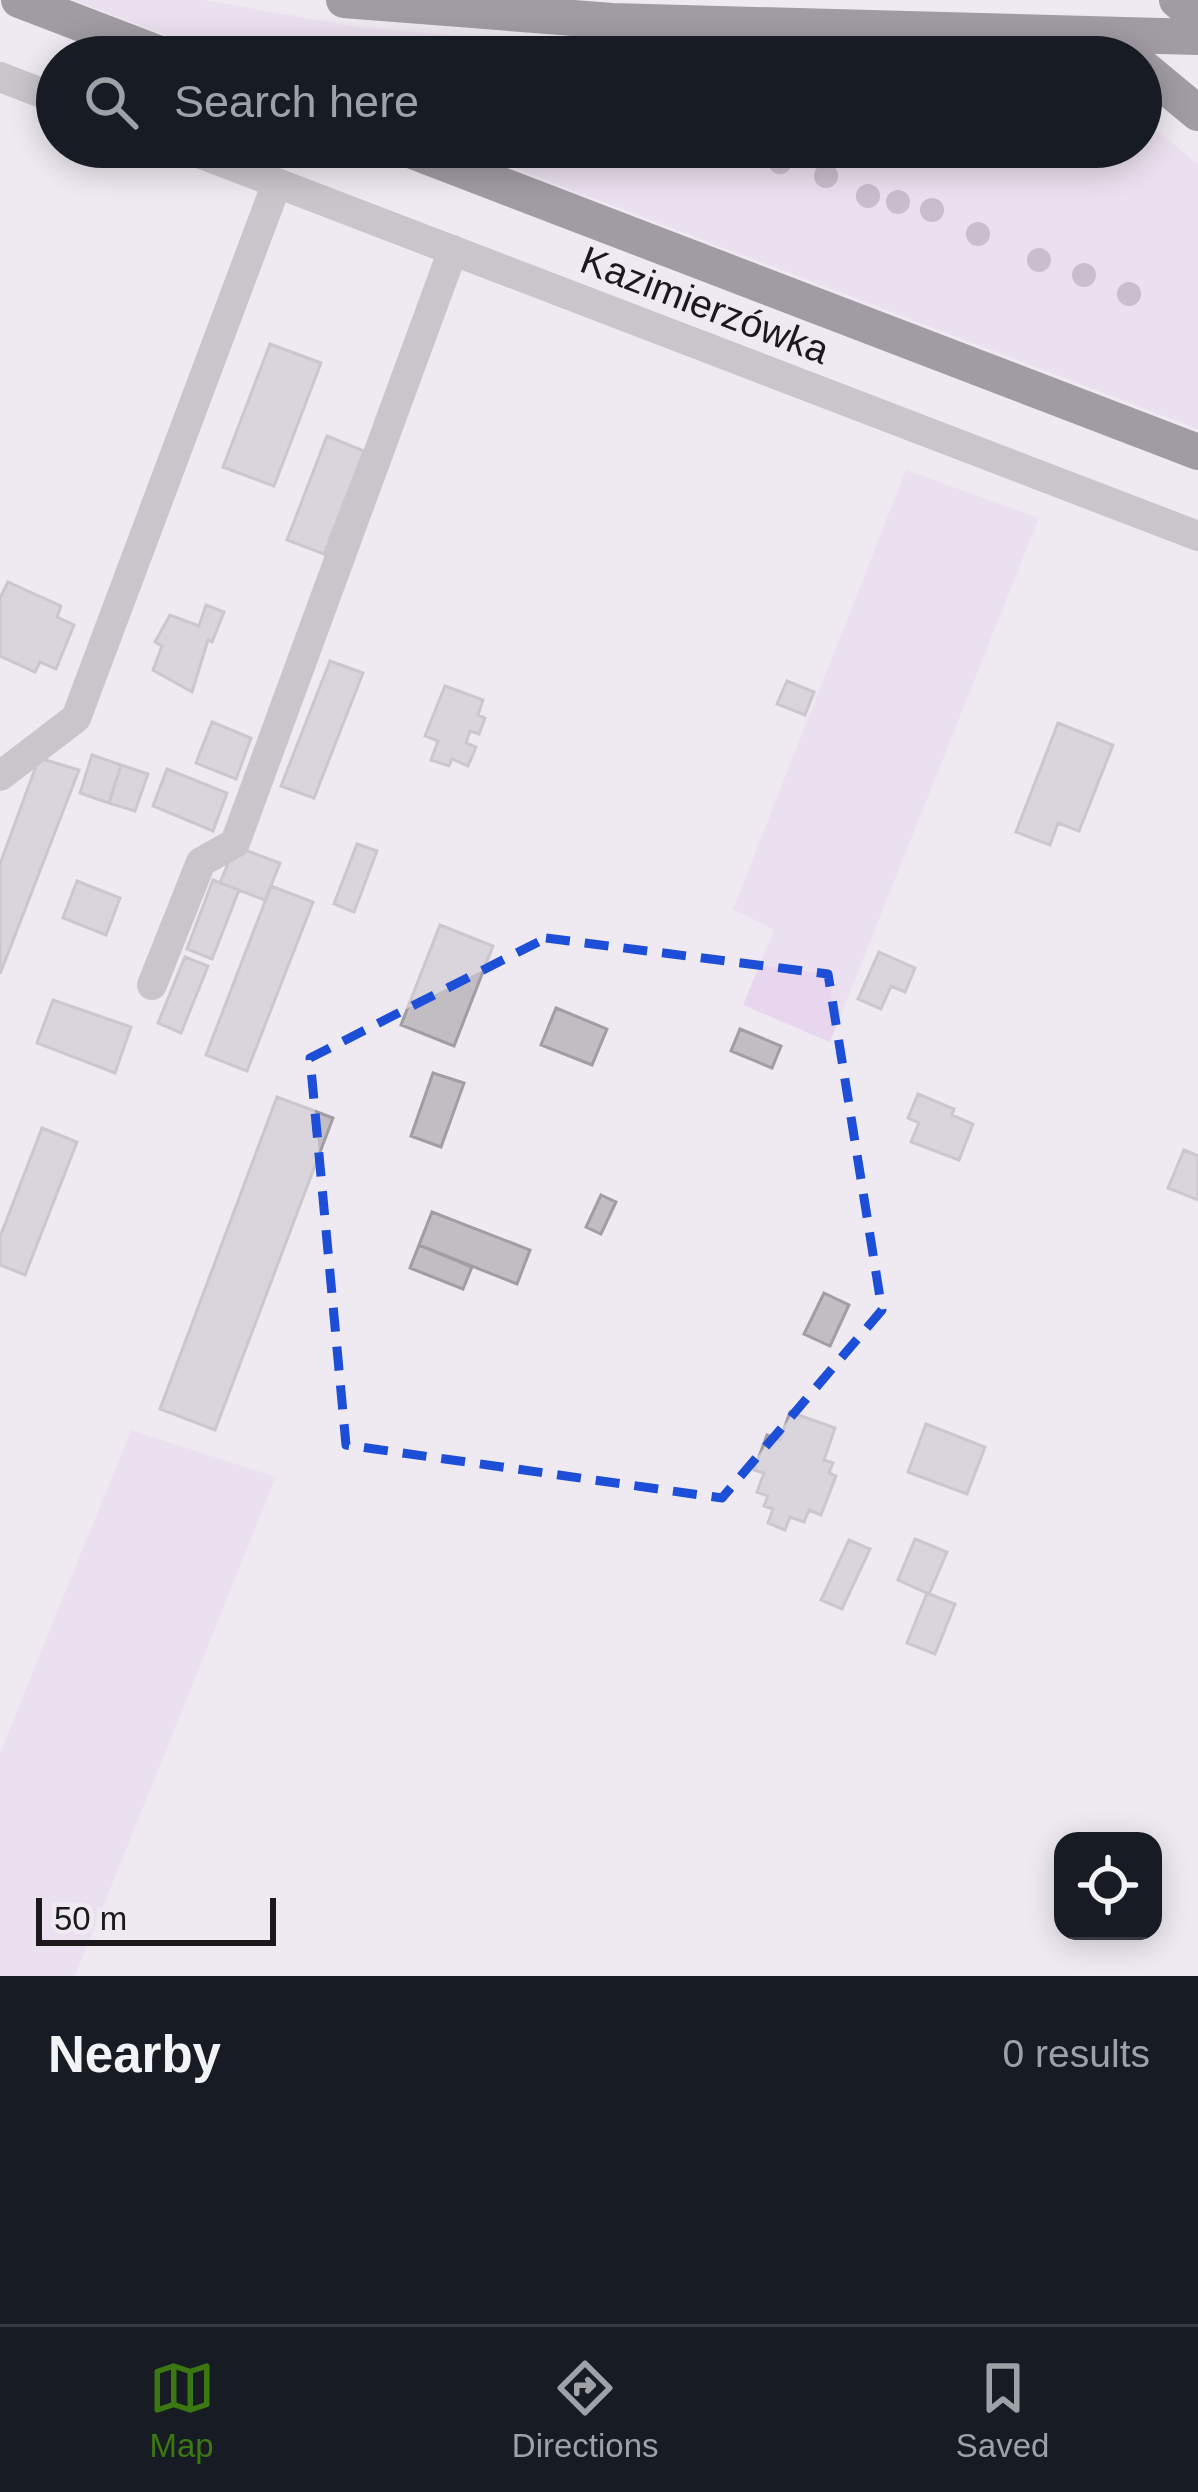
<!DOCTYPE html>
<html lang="en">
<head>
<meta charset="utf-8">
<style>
  :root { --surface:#171b24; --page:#20242c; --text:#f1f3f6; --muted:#9ea1a6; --line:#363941; --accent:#3c7812 }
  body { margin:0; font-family:Helvetica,sans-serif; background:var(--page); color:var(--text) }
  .controls { position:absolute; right:36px; bottom:36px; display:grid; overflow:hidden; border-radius:24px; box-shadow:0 6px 30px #0003 }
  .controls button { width:108px; height:108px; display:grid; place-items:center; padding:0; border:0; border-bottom:3px solid var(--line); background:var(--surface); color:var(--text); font:60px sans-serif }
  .scale { position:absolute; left:36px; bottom:30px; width:240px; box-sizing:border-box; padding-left:12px; border:6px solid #1b191c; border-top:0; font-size:33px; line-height:42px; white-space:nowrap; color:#1b191c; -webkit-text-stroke:9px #efeaf1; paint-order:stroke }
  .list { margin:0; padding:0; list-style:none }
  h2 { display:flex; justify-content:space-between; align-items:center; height:156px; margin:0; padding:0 48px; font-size:51px }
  h2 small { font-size:39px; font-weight:400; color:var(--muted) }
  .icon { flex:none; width:66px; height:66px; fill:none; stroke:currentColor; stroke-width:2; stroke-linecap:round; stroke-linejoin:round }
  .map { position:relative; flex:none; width:1198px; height:1976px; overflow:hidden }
  .search { position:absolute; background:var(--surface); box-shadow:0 6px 30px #0003; left:36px; right:36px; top:36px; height:132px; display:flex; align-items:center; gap:30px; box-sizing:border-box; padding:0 42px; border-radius:66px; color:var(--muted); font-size:45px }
  .sheet { height:348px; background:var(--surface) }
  nav { display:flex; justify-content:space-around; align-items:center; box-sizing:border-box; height:168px; border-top:3px solid var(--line); background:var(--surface); font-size:33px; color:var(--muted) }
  nav a { display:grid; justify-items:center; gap:6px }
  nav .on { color:var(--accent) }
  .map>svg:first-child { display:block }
</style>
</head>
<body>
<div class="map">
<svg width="1198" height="1976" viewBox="0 0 1198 1976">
  <rect width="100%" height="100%" fill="#efeaf1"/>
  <path fill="#e7d6ed" d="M73,0H202L358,27L450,35L729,47V57H224Z
    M1141,118L1198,164V429L459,147H1141Z
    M906,470L1039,518L830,1042L743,1005L774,930L733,909Z
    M131,1430L276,1477L75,1976H0V1753Z"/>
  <path fill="#c1bdc3" stroke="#a19da3" stroke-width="3" d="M270,344L321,363L274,486L223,467Z
    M327,436L364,451L324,554L287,540Z
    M8,582L61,606L57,617L74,625L56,669L40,662L35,672L0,656V598Z
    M206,605L224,612L212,642L208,640L192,692L153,670L162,646L155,642L170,615L199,626Z
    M330,661L363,673L314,798L281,786Z
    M787,681L814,692L805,715L777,704Z
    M445,686L483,700L478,715L485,718L479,734L470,731L466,743L476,747L468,766L452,759L449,766L431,760L438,741L425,736Z
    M212,722L251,738L236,779L196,763Z
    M1058,723L1113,745L1079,831L1058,823L1050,845L1016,832Z
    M92,755L121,765L109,803L80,793Z
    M39,758L79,770L0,974V864Z
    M121,765L148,774L135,811L109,803Z
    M167,769L227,793L213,831L153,806Z
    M357,844L377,851L354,912L334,904Z
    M245,850L280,863L265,900L220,883L233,851Z
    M213,880L239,890L212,959L187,949Z
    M77,881L120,898L106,935L63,918Z
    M271,886L313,902L247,1071L206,1055Z
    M440,925L493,946L454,1046L401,1025Z
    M879,952L915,968L905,992L891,986L881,1009L858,999Z
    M185,957L208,966L181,1033L158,1023Z
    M53,1000L131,1027L115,1073L37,1043Z
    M556,1008L607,1029L592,1065L541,1045Z
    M740,1029L781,1046L772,1068L731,1051Z
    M433,1073L464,1083L441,1147L411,1136Z
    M918,1094L954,1109L952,1115L973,1124L959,1160L911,1142L919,1123L908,1118Z
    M277,1097L333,1118L215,1430L160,1409Z
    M42,1128L77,1142L25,1275L0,1265V1237Z
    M1184,1150L1198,1156V1200L1168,1188Z
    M601,1195L616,1202L601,1234L586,1227Z
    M432,1212L530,1250L517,1284L419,1245Z
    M419,1245L472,1267L463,1289L410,1268Z
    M824,1293L849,1305L830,1346L804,1334Z
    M790,1412L835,1428L824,1460L833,1463L829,1473L836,1476L821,1515L809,1510L804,1522L790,1517L785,1530L768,1523L773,1509L764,1506L768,1496L757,1492L764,1473L754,1470L767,1435L780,1440Z
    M926,1424L985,1447L967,1494L908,1472Z
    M915,1539L947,1552L929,1594L898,1580Z
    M849,1540L870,1549L842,1609L821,1600Z
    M927,1593L955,1604L935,1654L907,1643Z"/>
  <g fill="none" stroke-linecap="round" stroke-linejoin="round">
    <path stroke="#868388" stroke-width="6" stroke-dasharray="9 6" stroke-linecap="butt" d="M126,147L158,159"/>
    <path stroke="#9c9a9c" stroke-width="30" d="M0,77L57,99
      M183,147L1198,536
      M0,776L76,718L277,183
      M152,985L201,862L235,843L453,250"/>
    <path stroke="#433f45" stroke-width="36" d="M19,0L168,57
      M344,0L612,21L1198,37
      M1177,0L1198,18
      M1141,66L1198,113
      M402,147L1198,452"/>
  </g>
  <g fill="#9b89a2">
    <circle cx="780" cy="162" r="12"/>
    <circle cx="826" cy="176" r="12"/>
    <circle cx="868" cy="196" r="12"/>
    <circle cx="898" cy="202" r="12"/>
    <circle cx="932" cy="210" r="12"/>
    <circle cx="978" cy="234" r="12"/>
    <circle cx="1039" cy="260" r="12"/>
    <circle cx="1084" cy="275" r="12"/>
    <circle cx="1129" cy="294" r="12"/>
  </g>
  <path d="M0 0H1198V1976H0ZM546,938L828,974L882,1310L722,1498L346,1445L310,1058Z" fill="#efeaf1" fill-opacity=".55" fill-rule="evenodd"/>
  <path fill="none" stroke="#1d4ed8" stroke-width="9" stroke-dasharray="24 15" stroke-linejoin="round" d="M546,938L828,974L882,1310L722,1498L346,1445L310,1058Z"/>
  <g text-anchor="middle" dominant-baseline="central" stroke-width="10" stroke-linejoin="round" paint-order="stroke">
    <g font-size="39" fill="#1b191c" stroke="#efeaf1">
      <text transform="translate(705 305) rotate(21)">Kazimierzówka</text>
    </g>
  </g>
</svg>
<div class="controls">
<button><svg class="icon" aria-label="locate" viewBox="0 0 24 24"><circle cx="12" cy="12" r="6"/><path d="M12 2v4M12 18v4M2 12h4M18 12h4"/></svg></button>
</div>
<div class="scale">50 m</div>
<div class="search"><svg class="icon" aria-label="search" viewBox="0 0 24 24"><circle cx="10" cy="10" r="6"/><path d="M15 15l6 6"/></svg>Search here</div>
</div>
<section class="sheet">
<h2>Nearby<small>0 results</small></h2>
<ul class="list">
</ul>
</section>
<nav>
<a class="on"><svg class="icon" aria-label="map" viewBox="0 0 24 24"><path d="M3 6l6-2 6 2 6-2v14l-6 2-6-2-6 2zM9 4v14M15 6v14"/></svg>Map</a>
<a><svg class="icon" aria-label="directions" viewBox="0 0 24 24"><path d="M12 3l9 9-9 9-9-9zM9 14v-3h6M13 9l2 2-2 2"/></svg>Directions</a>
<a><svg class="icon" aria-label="saved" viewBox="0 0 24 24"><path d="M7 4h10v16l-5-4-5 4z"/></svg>Saved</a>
</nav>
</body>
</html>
